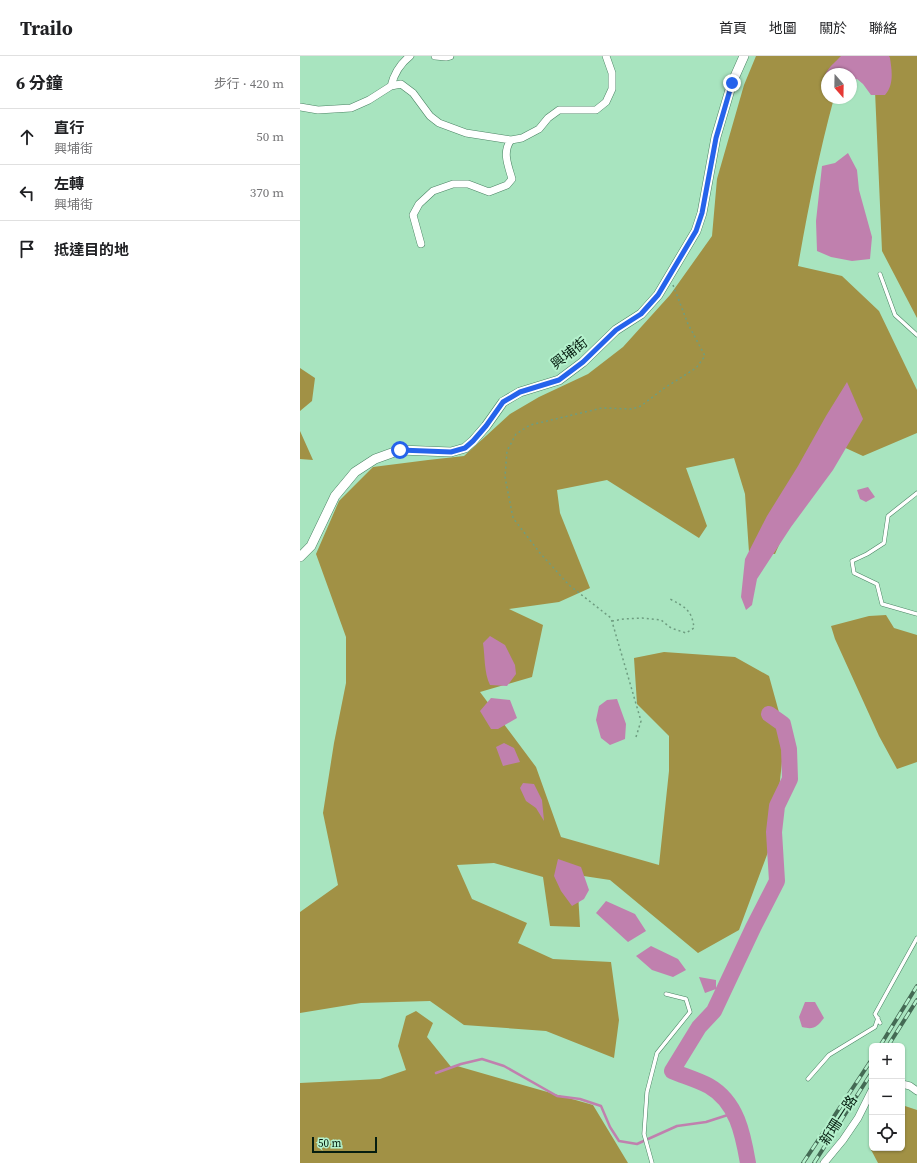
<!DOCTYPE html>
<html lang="zh-TW">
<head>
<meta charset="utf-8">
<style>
  :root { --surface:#fff; --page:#f2f2f2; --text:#202124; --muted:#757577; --line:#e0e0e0 }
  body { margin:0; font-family:"Source Serif 4","Noto Sans TC",serif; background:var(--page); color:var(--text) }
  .controls { position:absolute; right:12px; bottom:12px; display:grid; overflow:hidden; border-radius:6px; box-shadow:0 1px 3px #0004 }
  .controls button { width:36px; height:36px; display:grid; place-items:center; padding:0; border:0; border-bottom:1px solid var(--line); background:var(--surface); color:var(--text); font:20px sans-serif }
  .compass { position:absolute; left:521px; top:12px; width:36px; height:36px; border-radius:50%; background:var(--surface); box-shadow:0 1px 3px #0004; rotate:160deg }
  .scale { position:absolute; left:12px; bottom:10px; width:65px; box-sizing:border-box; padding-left:4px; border:2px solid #051d10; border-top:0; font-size:11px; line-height:14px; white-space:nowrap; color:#051d10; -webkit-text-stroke:3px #b4f1cc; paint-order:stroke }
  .stop { position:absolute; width:12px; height:12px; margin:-9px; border:3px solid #2563eb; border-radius:50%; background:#fff }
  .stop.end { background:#2563eb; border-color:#fff; box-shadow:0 1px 4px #0008 }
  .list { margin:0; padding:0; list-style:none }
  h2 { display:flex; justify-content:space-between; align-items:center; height:52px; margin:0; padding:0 16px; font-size:17px }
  h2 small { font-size:13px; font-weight:400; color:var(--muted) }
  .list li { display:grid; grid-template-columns:26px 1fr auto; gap:12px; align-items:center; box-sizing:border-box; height:56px; padding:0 16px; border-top:1px solid var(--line) }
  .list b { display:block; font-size:15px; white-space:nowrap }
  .list p { margin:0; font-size:13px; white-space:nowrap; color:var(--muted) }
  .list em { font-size:13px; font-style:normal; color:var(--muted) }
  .icon { flex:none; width:22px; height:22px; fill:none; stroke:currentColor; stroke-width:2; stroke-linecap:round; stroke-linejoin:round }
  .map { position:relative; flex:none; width:617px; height:1107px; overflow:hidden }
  header { display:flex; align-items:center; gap:24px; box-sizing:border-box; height:56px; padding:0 20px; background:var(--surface); border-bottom:1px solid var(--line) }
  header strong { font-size:19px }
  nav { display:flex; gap:22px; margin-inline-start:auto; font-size:14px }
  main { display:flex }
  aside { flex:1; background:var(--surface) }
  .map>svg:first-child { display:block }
</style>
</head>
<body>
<header>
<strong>Trailo</strong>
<nav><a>首頁</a><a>地圖</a><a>關於</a><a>聯絡</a></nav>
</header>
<main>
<aside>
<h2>6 分鐘<small>步行 · 420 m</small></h2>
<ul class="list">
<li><svg class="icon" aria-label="ahead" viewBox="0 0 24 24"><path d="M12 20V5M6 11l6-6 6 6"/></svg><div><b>直行</b><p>興埔街</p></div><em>50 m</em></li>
<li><svg class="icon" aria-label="left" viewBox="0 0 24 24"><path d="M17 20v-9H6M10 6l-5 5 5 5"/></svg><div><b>左轉</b><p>興埔街</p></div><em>370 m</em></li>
<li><svg class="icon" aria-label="arrive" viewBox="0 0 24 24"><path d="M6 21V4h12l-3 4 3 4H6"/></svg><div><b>抵達目的地</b></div></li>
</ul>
</aside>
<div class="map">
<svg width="617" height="1107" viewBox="0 0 617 1107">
  <rect width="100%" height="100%" fill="#a8e4bf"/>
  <path fill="#a19145" d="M456,0H617V262L582,195L574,12L527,18V42H534C519,97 508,153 498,210L542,220L579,255L617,334V377L563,400L526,383L475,498L449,496L445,438L434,402L386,412L407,470L399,482L307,424L257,434L260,457L290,532L259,546L209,553L243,569L232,621L180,636L236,711L261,781L359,809L369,715V680L337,648L334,602L364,596L435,601L469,620L485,678L474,780L439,874L398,897L310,824L277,819L280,871L250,870L243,821L194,807L157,809L172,843L227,867L218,887L253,903L311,906L319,964L314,1002L246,975L164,969L130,945L61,947L0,957V856L38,829L23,757L34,687L46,627V581L16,498L39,445L73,411L128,404L164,400L210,358L239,341L288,318L323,291L370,239L412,180L417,123L444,29Z
    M0,312L15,322L12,345L0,355Z
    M0,375L13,404L0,403Z
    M586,559L594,572L617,579V706L597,713L579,680L535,583L531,570L569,560Z
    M116,955L133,967L127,981L152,1012L157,1010L293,1049L328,1107H0V1027L80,1023L106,1014L98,990L106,960Z
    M602,1049L617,1054V1107H578L569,1090L572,1082V1092H602Z"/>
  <path fill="#c080ae" d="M541,0H589L590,2C592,15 594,29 585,39H571L563,28L557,23L551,25V18H527V31L522,33C523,16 530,11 541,0Z
    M548,97L557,114L559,134L572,181L570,203L552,205L531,201L517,195L516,165L522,110L535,107Z
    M547,326L563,363L533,414L491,471L457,523L452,549L446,554L441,541L445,503L467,460L498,410L526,360Z
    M568,431L575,441L566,446L560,443L557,434Z
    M190,580L205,589L215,609L216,618L207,630L190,629C184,617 185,600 183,587Z
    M191,642L210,644L217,662L198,673H191L180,655Z
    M317,643L326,668L325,683L310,689L301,682L296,664L299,650L307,644Z
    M204,687L214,692L220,706L203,710L196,691Z
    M223,727L234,728L242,744L244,765L236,752L226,745L220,732Z
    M258,803L281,811L289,834L284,843L272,850L261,835L254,820Z
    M306,845L335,858L346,875L328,886L296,857Z
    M351,890L378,903L386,914L373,921L352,914L336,900Z
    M399,921L416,924V933L405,937Z
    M505,946H515L524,962C517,971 514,974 502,971L499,961Z"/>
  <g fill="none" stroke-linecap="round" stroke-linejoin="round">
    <path stroke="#c080ae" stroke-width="2.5" d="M136,1017L161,1008L182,1003L204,1010L257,1040L280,1043L301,1050L310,1071L319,1085L337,1088L377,1070L406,1066L434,1057"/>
    <path stroke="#c080ae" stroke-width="16" d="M448,1107C443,1078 437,1046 409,1030C398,1024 384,1020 372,1015L399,971L414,955L453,872L477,825L474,776L477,750L490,723L489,693L483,668L469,658"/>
    <g stroke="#4b8464" stroke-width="4.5">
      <path id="service" d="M580,218L595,259L617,279
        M617,437L588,460L584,487L567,498L552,505L554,517L577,528L582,548L617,558
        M580,967L575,958L617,882
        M508,1023L529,999L575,971L578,962
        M352,1107L344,1078L347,1036L357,997L390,956L386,943L366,938"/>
    </g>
    <g stroke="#4b8464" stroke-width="8">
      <path id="minor" d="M135,0L146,1L150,0
        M91,30C94,18 101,7 110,0
        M0,51L18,54L51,52L69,44L91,30L101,28L113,37L130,60L139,67L166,77L211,84
        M121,188L113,159L119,148L133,135L153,128H168L189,136L207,129L212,123C208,109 202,96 211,84L222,82L239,73L248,62L259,54H296L306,46L312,33V17L306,0
        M602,1028L610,1030L617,1035
        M524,1107L543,1084L558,1062L572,1034"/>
    </g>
    <g stroke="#4b8464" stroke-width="10">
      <path id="tertiary" d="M0,501L11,490L35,440L55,416L75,403L100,394L151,396L165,392L173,385L186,370L203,346L220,336L259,324L283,306L316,274L341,258L358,239L396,175L402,157L416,81L432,27L444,0"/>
    </g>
    <path stroke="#6e9d80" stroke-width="1.5" stroke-dasharray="2 3" stroke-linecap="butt" d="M312,565L324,563L342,562L361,564L371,572L386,577L394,572C392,554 385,551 370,543
      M336,681L341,665L311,562L269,529L240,497L213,462L205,421L207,395L216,378L230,369L302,352L332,353L341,350L363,333L396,312L405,300L388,268L373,229"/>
    <use href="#service" stroke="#fff" stroke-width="3.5"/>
    <use href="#minor" stroke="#fff" stroke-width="7"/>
    <use href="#tertiary" stroke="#fff" stroke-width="9"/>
    <g stroke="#446a54" stroke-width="4">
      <path id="rail" d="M580,990L617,930
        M588,990L617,944
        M503,1107L572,1003
        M514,1107L572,1016"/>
    </g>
    <use href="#rail" stroke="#b4f1cc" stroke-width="2.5" stroke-dasharray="8" stroke-linecap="butt"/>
  </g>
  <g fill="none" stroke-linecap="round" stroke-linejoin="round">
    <path stroke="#2563eb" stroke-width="5" d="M100,394L151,396L165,392L173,385L186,370L203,346L220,336L259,324L283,306L316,274L341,258L358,239L396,175L402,157L416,82L432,27"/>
  </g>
  <g text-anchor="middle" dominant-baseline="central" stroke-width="4" stroke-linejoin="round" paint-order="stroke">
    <g font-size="14" fill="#051d10" stroke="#b4f1cc">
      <text transform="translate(269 297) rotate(-38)">興埔街</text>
      <text transform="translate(538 1064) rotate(-57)">新珊一路</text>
    </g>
  </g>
</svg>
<div class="controls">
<button>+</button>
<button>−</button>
<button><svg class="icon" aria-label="locate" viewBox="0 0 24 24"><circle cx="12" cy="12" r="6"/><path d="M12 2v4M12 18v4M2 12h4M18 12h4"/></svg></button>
</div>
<svg class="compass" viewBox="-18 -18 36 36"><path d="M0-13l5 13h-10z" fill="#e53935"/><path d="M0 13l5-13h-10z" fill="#757577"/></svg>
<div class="scale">50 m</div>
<div class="stop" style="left:100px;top:394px"></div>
<div class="stop end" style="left:432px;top:27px"></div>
</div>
</main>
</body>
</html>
